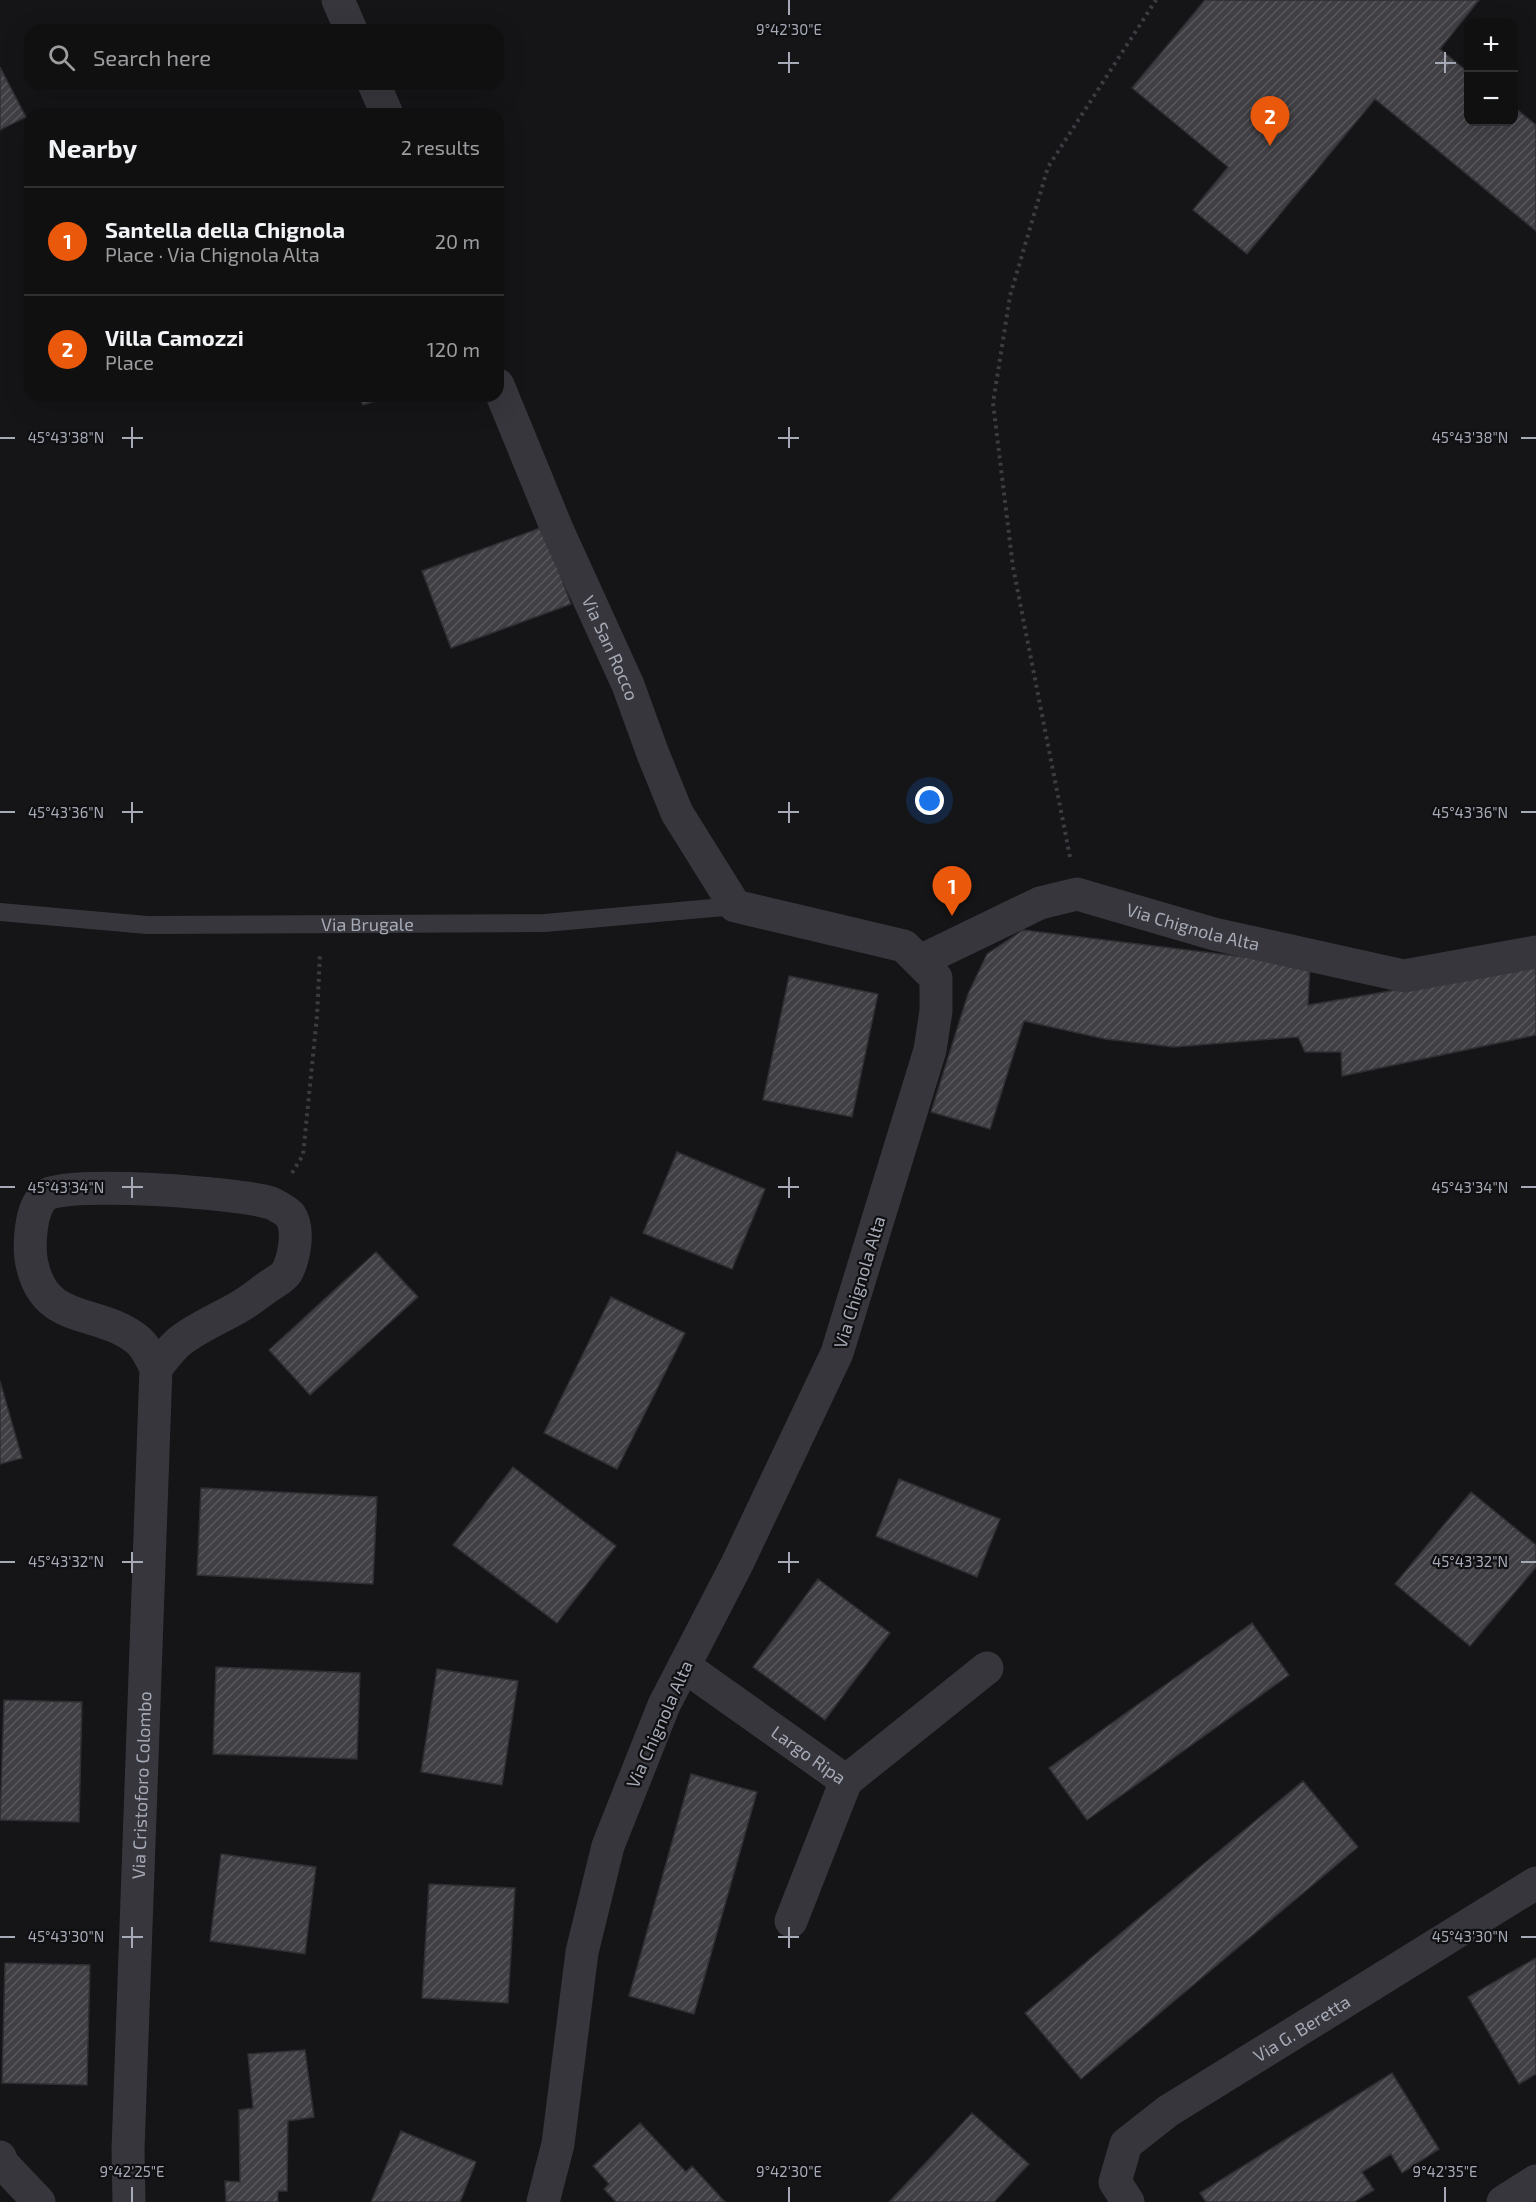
<!DOCTYPE html>
<html lang="en">
<head>
<meta charset="utf-8">
<style>
  :root { --surface:#101011; --page:#19191a; --text:#f1f3f6; --muted:#9c9d9f; --line:#303031; --accent:#ea580c }
  body { margin:0; font-family:"Exo 2",sans-serif; background:var(--page); color:var(--text) }
  .controls { position:absolute; right:18px; top:18px; display:grid; overflow:hidden; border-radius:12px; box-shadow:0 6px 24px #0002 }
  .controls button { width:54px; height:54px; display:grid; place-items:center; padding:0; border:0; border-bottom:2px solid var(--line); background:var(--surface); color:var(--text); font:30px sans-serif }
  .you { position:absolute; left:930px; top:801px; width:21px; height:21px; margin:-15px; border:4px solid #fff; border-radius:50%; background:#1a73e8; box-shadow:0 0 0 9px #1a73e833 }
  .badge { display:grid; place-items:center; width:39px; height:39px; border-radius:50%; background:var(--accent); color:#fff; font-size:20px; font-weight:700 }
  .pin { position:absolute; translate:-50% -50px; filter:drop-shadow(0 2px 3px #0008) }
  .pin::after { content:''; position:absolute; top:32px; width:21px; height:18px; background:inherit; clip-path:polygon(0 0,100% 0,50% 100%) }
  .list { margin:0; padding:0; list-style:none }
  h2 { display:flex; justify-content:space-between; align-items:center; height:78px; margin:0; padding:0 24px; font-size:26px }
  h2 small { font-size:20px; font-weight:400; color:var(--muted) }
  .list li { display:grid; grid-template-columns:39px 1fr auto; gap:18px; align-items:center; box-sizing:border-box; height:108px; padding:0 24px; border-top:2px solid var(--line) }
  .list b { display:block; font-size:22px; white-space:nowrap }
  .list p { margin:0; font-size:20px; white-space:nowrap; color:var(--muted) }
  .list em { font-size:20px; font-style:normal; color:var(--muted) }
  .icon { flex:none; width:33px; height:33px; fill:none; stroke:currentColor; stroke-width:2; stroke-linecap:round; stroke-linejoin:round }
  .map { position:relative; flex:none; width:1536px; height:2202px; overflow:hidden }
  .search { position:absolute; background:var(--surface); box-shadow:0 6px 24px #0002; left:24px; top:24px; width:480px; height:66px; display:flex; align-items:center; gap:15px; box-sizing:border-box; padding:0 21px; border-radius:18px; color:var(--muted); font-size:22px }
  .panel { position:absolute; background:var(--surface); box-shadow:0 6px 24px #0002; left:24px; top:108px; width:480px; height:294px; border-radius:18px }
  .map>svg:first-child { display:block }
</style>
</head>
<body>
<div class="map">
<svg width="1536" height="2202" viewBox="0 0 1536 2202">
  <defs>
    <pattern id="building-hatch" width="6" height="6" patternUnits="userSpaceOnUse" patternTransform="scale(1.5)"><rect width="6" height="6" fill="#3f3f44"/><path d="M-1 1l2-2M0 6l6-6M5 7l2-2" fill="none" stroke="#58585d"/></pattern>
  </defs>
  <rect width="100%" height="100%" fill="#151517"/>
  <path fill="url(#building-hatch)" stroke="#2f2f33" stroke-width="1.5" d="M1205,0H1479L1440,49L1468,72V122H1514V107L1536,125V231L1375,99L1247,254L1193,210L1228,167L1132,88Z
    M0,67L26,117L0,130Z
    M359,396H389L363,405Z
    M543,527L571,604L451,648L422,571Z
    M1023,930L1310,965L1308,1005L1536,966V1035L1342,1076L1341,1052H1305L1298,1037L1174,1047L1105,1039L1024,1021L990,1129L931,1112L968,994L987,954Z
    M789,976L878,994L852,1117L763,1100Z
    M677,1152L765,1189L732,1269L643,1233Z
    M376,1252L418,1297L310,1395L269,1350Z
    M611,1297L685,1333L617,1469L544,1433Z
    M0,1381L22,1458L0,1464Z
    M513,1467L616,1546L557,1623L453,1545Z
    M899,1479L1000,1519L977,1577L876,1536Z
    M201,1488L377,1497L373,1584L197,1575Z
    M1471,1492L1536,1545V1567L1470,1646L1395,1584Z
    M818,1579L890,1633L825,1720L753,1667Z
    M1252,1623L1289,1675L1087,1820L1049,1768Z
    M216,1667L360,1673L357,1759L213,1754Z
    M437,1669L518,1681L502,1785L421,1772Z
    M4,1700L82,1702L79,1822L0,1820Z
    M691,1774L757,1792L694,2014L629,1996Z
    M1303,1781L1358,1847L1081,2079L1025,2013Z
    M221,1854L316,1867L305,1954L210,1941Z
    M429,1884L515,1888L508,2003L422,1998Z
    M1536,1958V2074L1519,2084L1468,1997Z
    M5,1963L90,1965L87,2085L2,2083Z
    M305,2050L314,2117L288,2121L287,2191H278V2202H226L225,2181L240,2182L239,2110L253,2108L248,2054Z
    M1392,2073L1439,2149L1402,2173L1391,2154L1362,2172L1374,2190L1354,2202H1206L1200,2193Z
    M972,2113L1029,2164L994,2202H889Z
    M640,2123L686,2172L692,2166L725,2202H616L604,2189L609,2184L593,2166Z
    M401,2131L476,2162L460,2202H371Z"/>
  <g fill="none" stroke-linecap="round" stroke-linejoin="round">
    <path stroke="#3c3d43" stroke-width="4" stroke-dasharray="3 4.5" stroke-linecap="butt" d="M1070,857L1013,567L993,403L1010,296L1048,167L1156,0
      M292,1173L303,1155L317,1016L320,954"/>
    <path stroke="#36363c" stroke-width="18" id="s1" d="M0,912L147,925L545,923L735,906"/>
    <g stroke="#36363c" stroke-width="33">
      <path d="M338,0L351,30"/>
      <path d="M374,84L387,114"/>
      <path id="s2" d="M498,385L557,529L628,685L653,754L677,813L735,906L904,946L936,978V1011L930,1050L837,1353L737,1564L664,1705L608,1846L582,1952L558,2144L543,2202"/>
      <path id="s3" d="M920,961L1040,903L1077,894L1214,934L1404,976L1536,952"/>
      <path id="s4" d="M684,1666L846,1781L987,1668"/>
      <path d="M791,1921L846,1781"/>
      <path d="M0,2157L3,2164L39,2202"/>
      <path id="s5" d="M129,2202L128,2150L156,1368C151,1359 146,1347 139,1341C100,1308 47,1326 33,1268C28,1251 29,1206 46,1195C69,1180 240,1193 271,1203C276,1205 286,1211 290,1215C300,1230 294,1258 287,1272C283,1278 275,1282 269,1286C259,1293 250,1301 239,1307C220,1318 198,1327 180,1341C171,1348 164,1359 156,1368"/>
      <path id="s6" d="M1128,2202L1115,2182L1126,2144L1168,2111L1536,1883"/>
      <path d="M1503,2202L1536,2181"/>
    </g>
  </g>
  <path fill="none" stroke="#a6aab7" stroke-width="2" d="M789,0V15M789,52V73M1445,52V73M778,63H799M1435,63H1456M132,427V448M789,427V448M0,438H15M122,438H143M778,438H799M1521,438H1536M132,802V823M789,802V823M0,812H15M122,812H143M778,812H799M1521,812H1536M132,1177V1198M789,1177V1198M0,1187H15M122,1187H143M778,1187H799M1521,1187H1536M132,1552V1573M789,1552V1573M0,1562H15M122,1562H143M778,1562H799M1521,1562H1536M132,1927V1948M789,1927V1948M0,1937H15M122,1937H143M778,1937H799M1521,1937H1536M132,2187V2202M789,2187V2202M1445,2187V2202"/>
  <g text-anchor="middle" dominant-baseline="central" stroke-width="4.5" stroke-linejoin="round" paint-order="stroke">
    <g font-size="18" fill="#a6aab7" stroke="#101012">
      <text stroke="none"><textPath href="#s2" startOffset="286">Via San Rocco</textPath></text>
      <text stroke="none"><textPath href="#s1" startOffset="368">Via Brugale</textPath></text>
      <text stroke="none"><textPath href="#s3" startOffset="292">Via Chignola Alta</textPath></text>
      <text transform="translate(859 1282) rotate(-73)">Via Chignola Alta</text>
      <text transform="translate(659 1724) rotate(-66)">Via Chignola Alta</text>
      <text stroke="none"><textPath href="#s4" startOffset="153">Largo Ripa</textPath></text>
      <text stroke="none"><textPath href="#s5" startOffset="417">Via Cristoforo Colombo</textPath></text>
      <text stroke="none"><textPath href="#s6" startOffset="274">Via G. Beretta</textPath></text>
    </g>
  </g>
  <g font-size="15" text-anchor="middle" fill="#a6aab7" stroke="#101012" stroke-width="4.5" stroke-linejoin="round" paint-order="stroke">
    <text x="789" y="35">9°42'30"E</text>
    <text x="66" y="443">45°43'38"N</text>
    <text x="1470" y="443">45°43'38"N</text>
    <text x="66" y="818">45°43'36"N</text>
    <text x="1470" y="818">45°43'36"N</text>
    <text x="66" y="1193">45°43'34"N</text>
    <text x="1470" y="1193">45°43'34"N</text>
    <text x="66" y="1567">45°43'32"N</text>
    <text x="1470" y="1567">45°43'32"N</text>
    <text x="66" y="1942">45°43'30"N</text>
    <text x="1470" y="1942">45°43'30"N</text>
    <text x="132" y="2177">9°42'25"E</text>
    <text x="789" y="2177">9°42'30"E</text>
    <text x="1445" y="2177">9°42'35"E</text>
  </g>
</svg>
<div class="controls">
<button>+</button>
<button>−</button>
</div>
<div class="you"></div>
<div class="pin badge" style="left:952px;top:916px">1</div>
<div class="pin badge" style="left:1270px;top:146px">2</div>
<div class="search"><svg class="icon" aria-label="search" viewBox="0 0 24 24"><circle cx="10" cy="10" r="6"/><path d="M15 15l6 6"/></svg>Search here</div>
<section class="panel">
<h2>Nearby<small>2 results</small></h2>
<ul class="list">
<li><span class="badge">1</span><div><b>Santella della Chignola</b><p>Place · Via Chignola Alta</p></div><em>20 m</em></li>
<li><span class="badge">2</span><div><b>Villa Camozzi</b><p>Place</p></div><em>120 m</em></li>
</ul>
</section>
</div>
</body>
</html>
